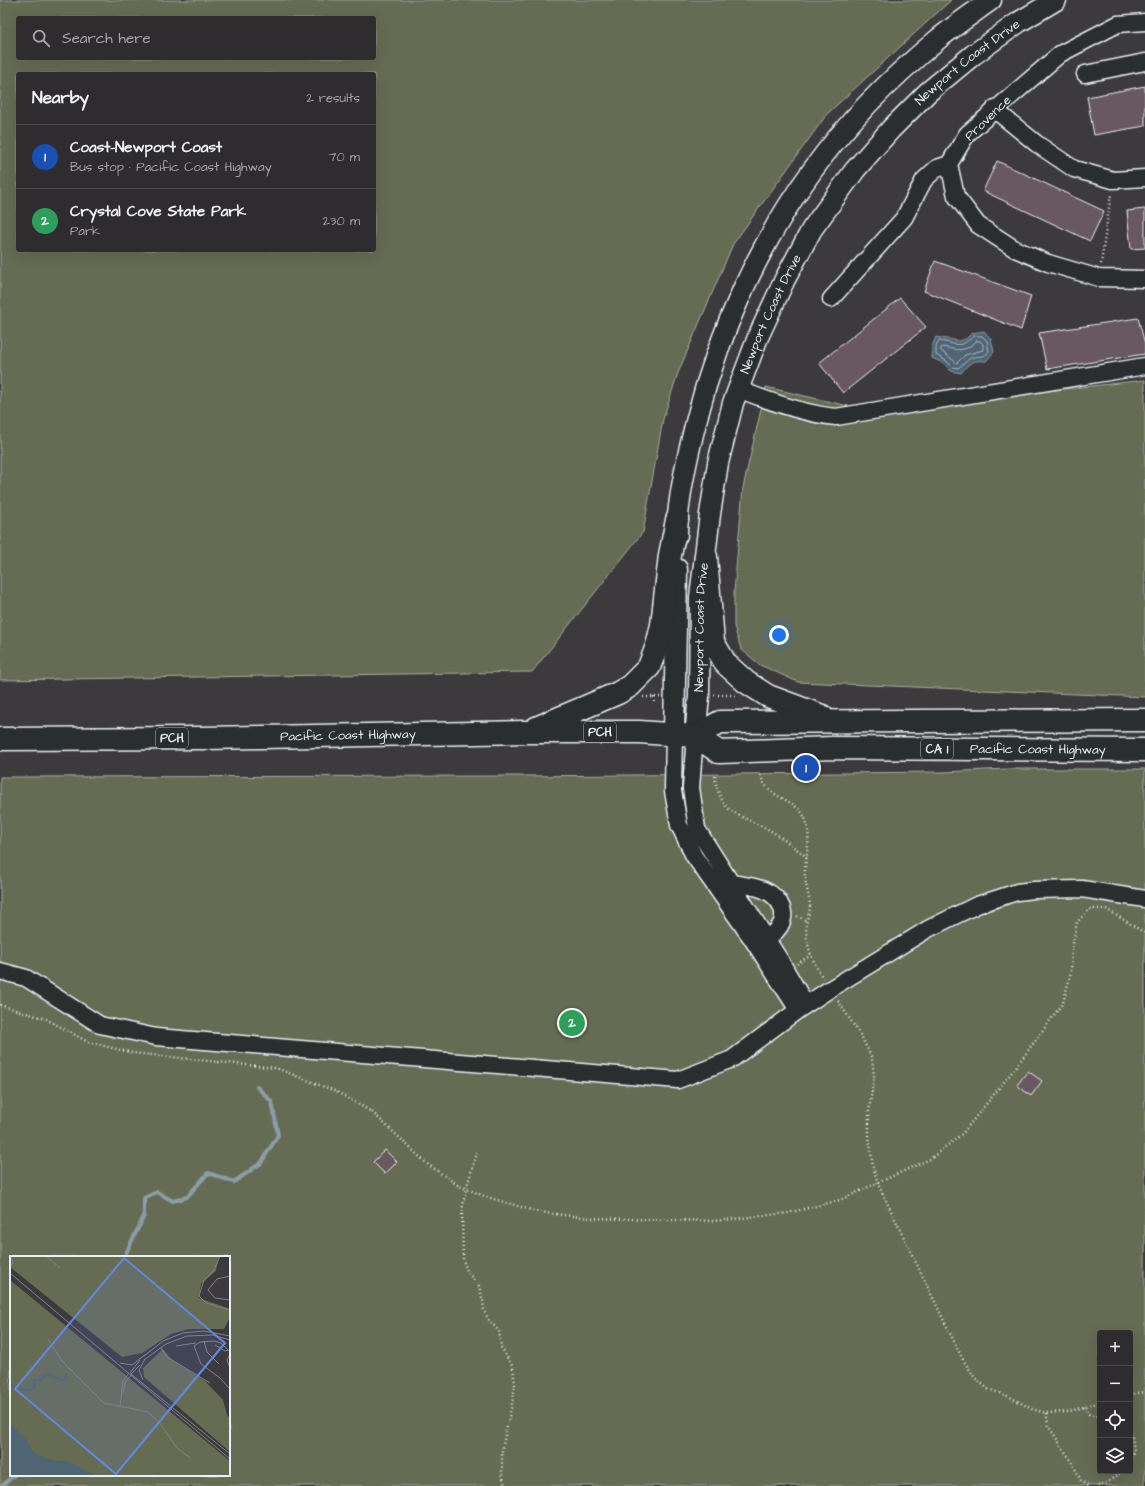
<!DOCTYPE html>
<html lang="en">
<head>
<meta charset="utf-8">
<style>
  :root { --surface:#2e2c2e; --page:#3a383a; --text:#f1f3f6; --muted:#a7a7aa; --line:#49484a; --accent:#ff9aa2 }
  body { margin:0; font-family:"Architects Daughter",sans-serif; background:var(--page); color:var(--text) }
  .controls { position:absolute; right:12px; bottom:12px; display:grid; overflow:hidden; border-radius:4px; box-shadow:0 4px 16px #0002 }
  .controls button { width:36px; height:36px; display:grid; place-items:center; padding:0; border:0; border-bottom:1px solid var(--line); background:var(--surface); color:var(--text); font:20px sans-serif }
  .you { position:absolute; left:779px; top:635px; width:14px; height:14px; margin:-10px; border:3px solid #fff; border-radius:50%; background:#1a73e8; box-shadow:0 0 0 6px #1a73e833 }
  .badge { display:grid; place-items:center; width:26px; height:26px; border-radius:50%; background:var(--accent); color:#fff; font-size:13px; font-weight:700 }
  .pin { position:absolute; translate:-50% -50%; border:2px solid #fff; box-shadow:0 1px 4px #0006 }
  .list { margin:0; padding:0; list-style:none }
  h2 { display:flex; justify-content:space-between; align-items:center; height:52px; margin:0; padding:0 16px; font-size:17px }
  h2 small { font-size:13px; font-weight:400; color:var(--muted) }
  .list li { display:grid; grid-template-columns:26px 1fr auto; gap:12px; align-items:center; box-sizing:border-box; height:64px; padding:0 16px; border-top:1px solid var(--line) }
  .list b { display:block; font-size:15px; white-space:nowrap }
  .list p { margin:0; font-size:13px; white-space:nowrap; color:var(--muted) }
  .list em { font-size:13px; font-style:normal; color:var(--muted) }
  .icon { flex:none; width:22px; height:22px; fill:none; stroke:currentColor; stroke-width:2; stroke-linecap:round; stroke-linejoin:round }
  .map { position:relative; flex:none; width:1145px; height:1486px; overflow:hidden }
  .search { position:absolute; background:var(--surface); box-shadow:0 4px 16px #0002; left:16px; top:16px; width:360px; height:44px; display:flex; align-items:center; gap:10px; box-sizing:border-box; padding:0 14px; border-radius:4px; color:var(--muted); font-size:15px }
  .panel { position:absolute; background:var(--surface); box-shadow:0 4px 16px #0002; left:16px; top:72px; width:360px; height:180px; border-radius:4px }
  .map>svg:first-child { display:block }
</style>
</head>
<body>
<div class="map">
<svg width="1145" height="1486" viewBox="0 0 1145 1486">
  <rect width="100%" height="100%" fill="#3d3a3d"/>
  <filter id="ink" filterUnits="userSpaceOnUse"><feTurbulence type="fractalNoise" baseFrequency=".025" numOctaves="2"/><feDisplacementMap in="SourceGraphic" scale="8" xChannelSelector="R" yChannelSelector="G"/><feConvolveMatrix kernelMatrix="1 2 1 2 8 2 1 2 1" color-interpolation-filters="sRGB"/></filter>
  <g filter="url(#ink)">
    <path fill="#666c52" stroke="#a7aea5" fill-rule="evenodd" d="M0,0H951L827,114L733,244L678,373L663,419L643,532L532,672L0,680ZM18,18H374V58H18ZM18,74H374V250H18Z
      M1145,380V697L798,682L760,665L741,649L734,626V592L743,488L766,387L870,411Z
      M1008,769H1145V1486H0V777L522,776L943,772ZM11,1257H229V1475H11ZM1100,1333H1130V1471H1100Z"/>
    <path fill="#4f6573" stroke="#8c9da8" d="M984,331L991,339L994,352L986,361C972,360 970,362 961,373L951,371L943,363L932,358V347L936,337L959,341L966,339L972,333Z"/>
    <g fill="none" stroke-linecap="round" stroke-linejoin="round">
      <path stroke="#abb9c3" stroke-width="1" d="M974,336H982L987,341L989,351L984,356C966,357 971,359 958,368L953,367L945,360L936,355V347L939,341C957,343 958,350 974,336Z
        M976,341H980L983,344V350L965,355L957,363L941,351V348L943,347C958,350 964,353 976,341Z"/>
      <path stroke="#8c9da8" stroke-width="4" d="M125,1257L127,1251L144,1216V1198L157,1192L173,1201L187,1197L208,1173L234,1182L261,1163L278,1135L272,1102L257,1087
        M2,1486L14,1475"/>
    </g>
    <path fill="#695861" stroke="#e8f1f8" d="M1145,86V126L1094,135L1087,97Z
      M997,161L1104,211L1090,241L983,191Z
      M1145,209V248L1131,249L1127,211Z
      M935,261L1031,296L1021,330L924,291Z
      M900,298L926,327L843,393L819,363Z
      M1138,318L1145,344V354L1047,369L1039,333Z
      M1028,1071L1042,1081L1031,1096L1017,1085Z
      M385,1150L397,1162L385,1174L373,1162Z"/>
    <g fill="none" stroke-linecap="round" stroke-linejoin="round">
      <g stroke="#e8f1f8" stroke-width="19">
        <path id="minor" d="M1145,22L1118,24L1060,54L967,134L949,164L956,196L978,225L1015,249L1048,263L1099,278L1145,279
          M1085,74L1145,62
          M995,108L1000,114L1037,144L1074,169L1113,180L1145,178
          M831,299L904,218L924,180L937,168L949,164
          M738,389C768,401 805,414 836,417L1145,366
          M674,734L673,791L679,825L694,856L752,939L798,1010
          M695,736L691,788L697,829L780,960L802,998
          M731,883C750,886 774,887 782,908C784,914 783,921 780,926C777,931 771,936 767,940H758
          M0,971L26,978L100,1025L156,1037L678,1080L732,1059L798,1010L830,989L928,929L977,905L1017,892L1034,890L1082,889L1145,899"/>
      </g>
      <g stroke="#e8f1f8" stroke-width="23">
        <g id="major">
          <path d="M677,535C677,499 688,453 697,418C719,332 760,242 812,171C847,122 891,78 937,40C954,26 973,13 991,0"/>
          <path d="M674,734L677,569"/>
          <path id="s1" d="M695,736L699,696L700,597L710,514L718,463L733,403L758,337L785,279L812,229L855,170L891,129L928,92L973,55L1019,22L1056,0"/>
        </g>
      </g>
      <g stroke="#e8f1f8" stroke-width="25">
        <g id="highway">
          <path d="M706,557L713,642L726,664L746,682L768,696L822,716"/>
          <path d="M536,728L618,693L630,686L649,667L657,646L662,625L670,555L677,520"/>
          <path d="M695,736L720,722L1145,720"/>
          <path id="s2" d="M0,739L204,738L525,732H639L695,736L719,752L833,748L1145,750"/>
        </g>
      </g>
      <path stroke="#e8f1f8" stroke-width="2.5" stroke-dasharray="1 3" stroke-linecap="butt" d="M1101,264L1111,194
        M714,695H735
        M643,697H660
        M654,697V704
        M761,775C762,779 764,784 766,786C780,802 801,801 807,824C811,839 806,854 805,870C804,882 809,894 810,906C810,913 806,920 806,927C806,946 813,963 823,978
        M715,776C715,785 720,798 725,805C731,814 760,824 771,831C784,839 795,848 807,857
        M797,916L807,921
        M797,964L811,955
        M838,1001L861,1036L872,1058L874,1076L869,1111V1137L873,1167L878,1184L962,1358L975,1378L988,1389L1010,1397L1032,1409L1046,1413L1067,1412L1100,1402
        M0,1005L46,1019L88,1042L133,1053L276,1068L335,1091L372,1112L426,1163L459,1186L487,1197L538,1212L590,1218L714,1221L788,1213L840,1200L930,1159L962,1134L1016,1067L1063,1003L1071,972L1072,949L1077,922L1090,909H1106L1145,933
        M477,1152L466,1189L462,1211L463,1260L468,1273L479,1286L483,1301L484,1311L489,1320L499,1331L501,1347L513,1367L515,1385L512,1404L502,1449V1474L505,1486
        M1130,1394L1145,1392
        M1084,1407L1089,1414L1100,1416
        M1046,1413L1049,1427L1073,1464L1081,1481L1088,1486
        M1130,1434L1132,1435L1134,1451L1130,1458
        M1098,1486L1105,1484L1123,1471"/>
      <use href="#minor" stroke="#2a2d2e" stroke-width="16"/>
      <use href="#major" stroke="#2a2d2e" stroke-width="20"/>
      <use href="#highway" stroke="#2a2d2e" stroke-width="22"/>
    </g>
  </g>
  <g text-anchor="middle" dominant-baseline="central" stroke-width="3" stroke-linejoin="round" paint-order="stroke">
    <g fill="#2a2d2e" stroke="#afb6bb" stroke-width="1">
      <rect x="584" y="722" width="32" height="20" rx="3"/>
      <rect x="156" y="728" width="32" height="20" rx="3"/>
      <rect x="921" y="739" width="32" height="20" rx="3"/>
    </g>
    <g font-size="12" font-weight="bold" fill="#e8f1f8">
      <text x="600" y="732">PCH</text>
      <text x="172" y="738">PCH</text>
      <text x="937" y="749">CA 1</text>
    </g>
    <g font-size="13" fill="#e8f1f8" stroke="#2a2d2e">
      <text stroke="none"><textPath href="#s1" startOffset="757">Newport Coast Drive</textPath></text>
      <text transform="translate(988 118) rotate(-44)">Provence</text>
      <text stroke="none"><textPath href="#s1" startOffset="433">Newport Coast Drive</textPath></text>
      <text stroke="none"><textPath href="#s1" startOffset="109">Newport Coast Drive</textPath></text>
      <text stroke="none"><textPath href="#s2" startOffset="348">Pacific Coast Highway</textPath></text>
      <text stroke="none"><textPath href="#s2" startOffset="1043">Pacific Coast Highway</textPath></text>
    </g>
  </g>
  <g transform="translate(10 1256)">
    <rect width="220" height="220" fill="#3d3a3d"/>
    <path d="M0,0H209L206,15L191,28L189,42L220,53V61L214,73H179L161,78L132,97L112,101L0,11ZM0,24L220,205V220H0ZM153,93L161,103L195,125L213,144L217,159L220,162V196L134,121L133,112Z" fill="#666c52"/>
    <path d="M0,168L14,180L24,197L43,204L60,206L87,220H0Z" fill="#4f6573"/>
    <path fill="none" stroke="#4f6573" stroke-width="2" d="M0,132L2,129L5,133L21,134L24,132V124H29L39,118L52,124L55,123L57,117"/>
    <path fill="none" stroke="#818388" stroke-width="1" d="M36,0L50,12M210,0L204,14L194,24L189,40L196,47L220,54M0,11L3,7L1,0M0,17L220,203M220,20L207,23L198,34L205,42L220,44M38,83L52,105L94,147L138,156L149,166L167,192L180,202M194,85L197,96L209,108M205,89L215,95L218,94M166,90L186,87M151,92L157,101L200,127M220,96L211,87L204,85L190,86L184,90L191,108L210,122L220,133M220,98L217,104L220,112M134,100L153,85L173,77L194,75L220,80M134,104L156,88L177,80L203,79L220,84M110,107L122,109L136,98M120,117L130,104M121,118L130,109M121,118L220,198M133,124L129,114L135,103M113,138L115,127L121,119M110,150L113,125L119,117"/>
    <path fill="#6487e3" fill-opacity="0.15" stroke="#6487e3" stroke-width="2" d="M114,2L215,87L106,218L5,133Z"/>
    <rect width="220" height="220" fill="none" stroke="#e8f1f8" stroke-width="2"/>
  </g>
</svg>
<div class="controls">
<button>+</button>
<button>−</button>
<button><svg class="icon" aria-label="locate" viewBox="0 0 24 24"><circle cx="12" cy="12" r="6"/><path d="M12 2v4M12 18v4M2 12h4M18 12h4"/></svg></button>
<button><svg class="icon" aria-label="layers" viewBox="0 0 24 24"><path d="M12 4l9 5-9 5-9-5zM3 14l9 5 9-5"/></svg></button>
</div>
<div class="you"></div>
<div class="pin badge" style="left:806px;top:768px;background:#1a4fb4">1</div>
<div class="pin badge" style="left:572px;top:1023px;background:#2e9e5b">2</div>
<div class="search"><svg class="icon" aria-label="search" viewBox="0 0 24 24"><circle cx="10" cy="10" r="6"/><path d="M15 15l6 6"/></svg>Search here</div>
<section class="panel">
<h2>Nearby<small>2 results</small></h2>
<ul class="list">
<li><span class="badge" style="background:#1a4fb4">1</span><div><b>Coast-Newport Coast</b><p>Bus stop · Pacific Coast Highway</p></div><em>70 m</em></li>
<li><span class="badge" style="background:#2e9e5b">2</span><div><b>Crystal Cove State Park</b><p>Park</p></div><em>230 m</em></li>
</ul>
</section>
</div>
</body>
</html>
